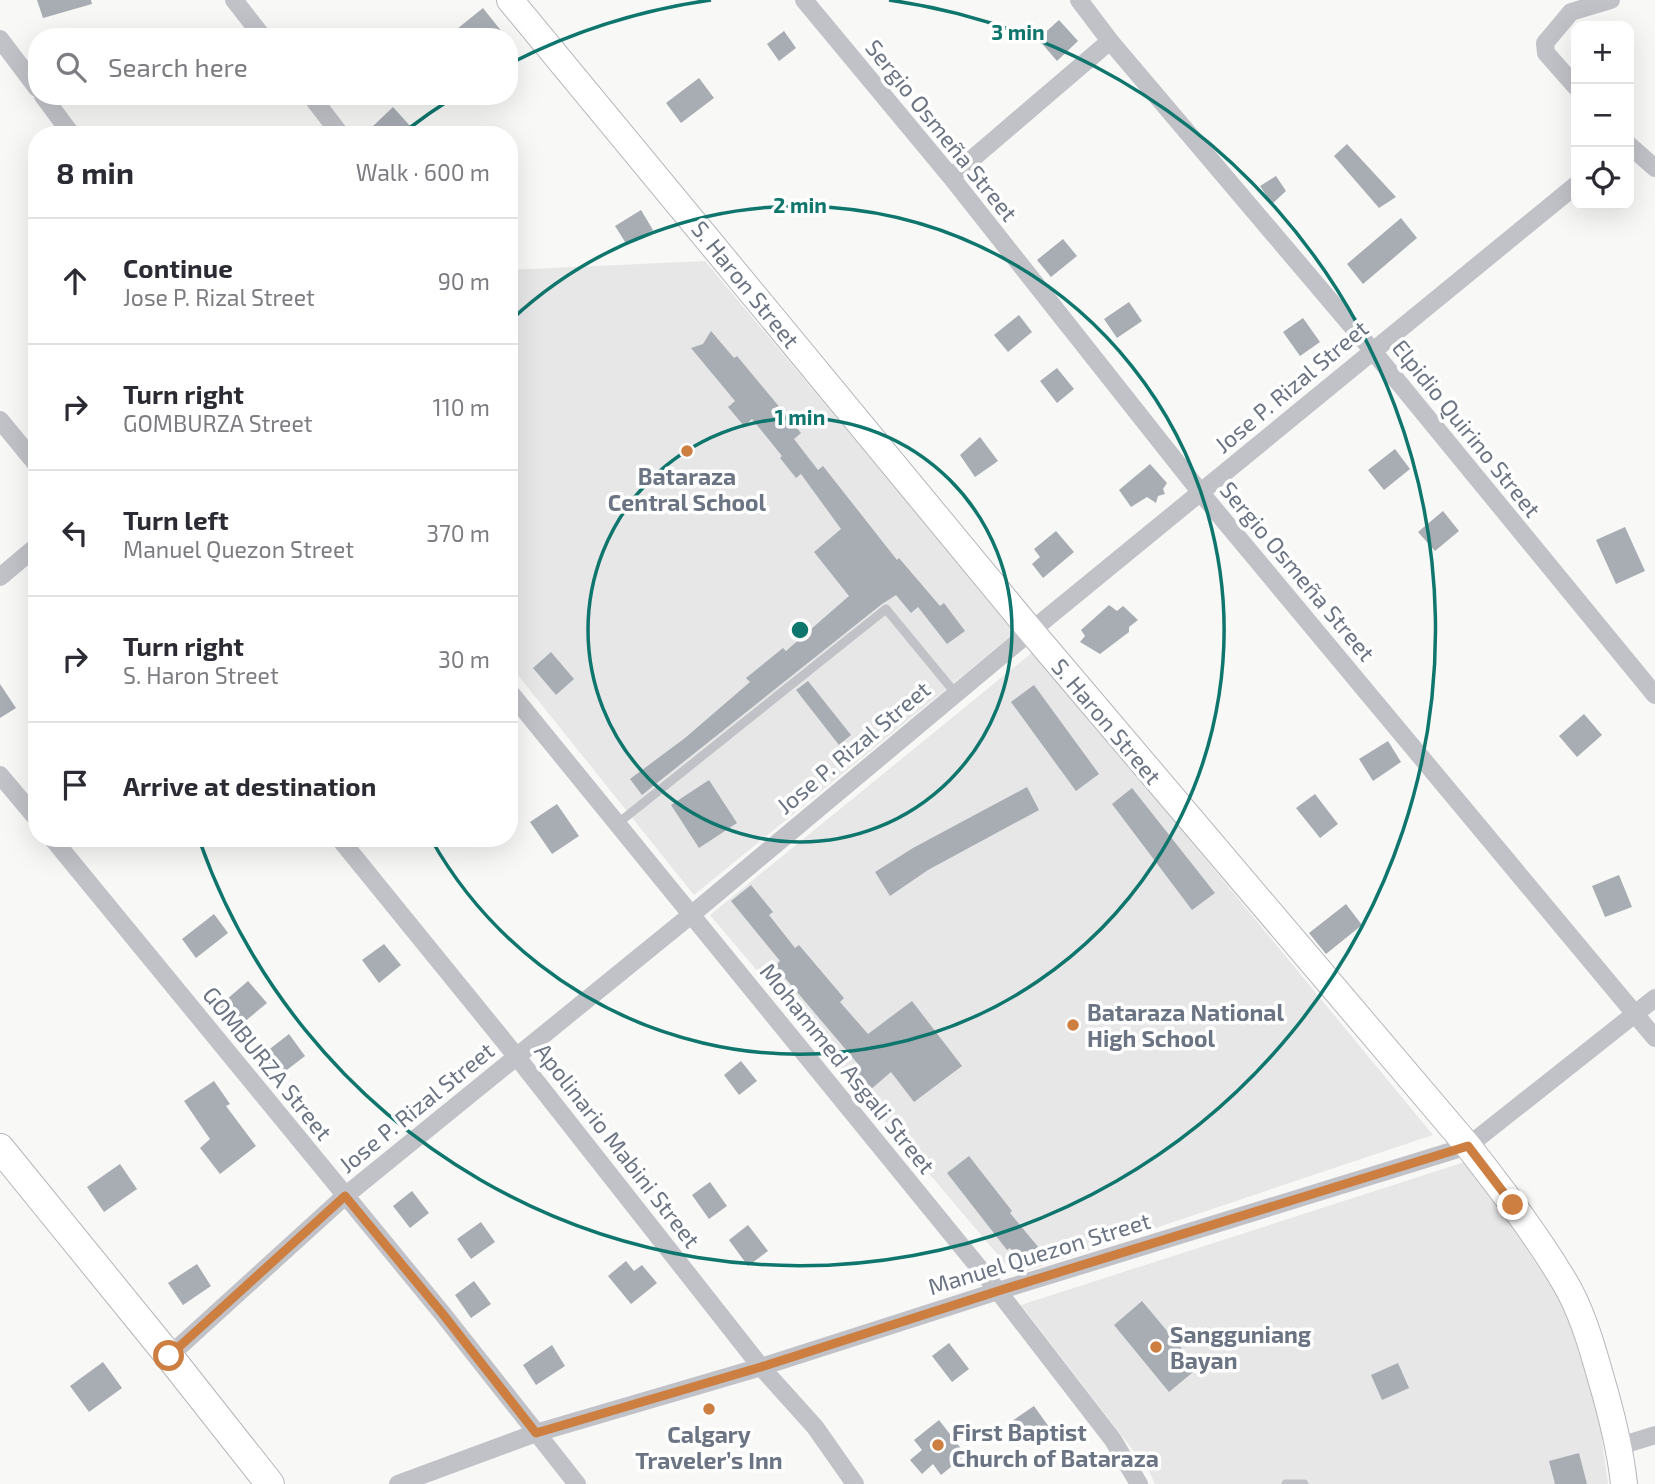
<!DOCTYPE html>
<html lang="en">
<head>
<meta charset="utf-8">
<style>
  :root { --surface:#fff; --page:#f7f7f7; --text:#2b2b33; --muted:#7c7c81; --line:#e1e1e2 }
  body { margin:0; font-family:"Exo 2",sans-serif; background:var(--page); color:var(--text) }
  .controls { position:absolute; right:21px; top:21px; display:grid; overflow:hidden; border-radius:14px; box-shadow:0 7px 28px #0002 }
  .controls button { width:63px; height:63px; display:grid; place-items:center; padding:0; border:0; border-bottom:2px solid var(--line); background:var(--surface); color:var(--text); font:35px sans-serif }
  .stop { position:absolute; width:21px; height:21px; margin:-16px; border:5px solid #cd7e41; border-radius:50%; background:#fff }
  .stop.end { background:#cd7e41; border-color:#fff; box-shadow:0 2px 7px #0008 }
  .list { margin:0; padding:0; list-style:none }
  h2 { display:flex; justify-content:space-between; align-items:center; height:91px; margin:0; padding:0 28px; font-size:30px }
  h2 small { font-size:23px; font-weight:400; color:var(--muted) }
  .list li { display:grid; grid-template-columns:46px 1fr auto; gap:21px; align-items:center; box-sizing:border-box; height:126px; padding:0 28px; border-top:2px solid var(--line) }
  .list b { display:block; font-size:26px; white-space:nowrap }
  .list p { margin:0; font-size:23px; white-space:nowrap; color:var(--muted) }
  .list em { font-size:23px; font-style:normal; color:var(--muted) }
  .icon { flex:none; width:38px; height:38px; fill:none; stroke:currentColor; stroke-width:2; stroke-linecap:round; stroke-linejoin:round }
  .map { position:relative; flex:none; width:1655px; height:1484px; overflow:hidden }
  .search { position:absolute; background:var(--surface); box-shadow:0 7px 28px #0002; left:28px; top:28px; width:490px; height:77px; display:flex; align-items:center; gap:18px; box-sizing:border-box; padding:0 24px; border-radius:28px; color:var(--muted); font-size:26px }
  .panel { position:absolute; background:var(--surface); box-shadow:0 7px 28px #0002; left:28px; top:126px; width:490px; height:721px; border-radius:28px }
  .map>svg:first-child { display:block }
</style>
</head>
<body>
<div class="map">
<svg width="1655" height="1484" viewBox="0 0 1655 1484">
  <rect width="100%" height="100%" fill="#f8f8f6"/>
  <path fill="#e6e7e6" d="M705,261L1016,632L694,895L509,664V270Z
    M1034,651L1433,1135L1015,1275L710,915Z
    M1468,1161L1565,1307L1599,1418L1608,1484H1155L1149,1471L1021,1305Z"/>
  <path fill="#a8adb4" d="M37,0H91L92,4L43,18Z
    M483,8L506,37H447Z
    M1059,20L1078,41L1057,61L1038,39Z
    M784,31L796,48L779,61L767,44Z
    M699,78L714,98L681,123L666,103Z
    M393,107L411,127L402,135H379L372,127Z
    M1347,144L1396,197L1379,208L1334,156Z
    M1276,176L1286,191L1272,204L1260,186Z
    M641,210L653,230L627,245L615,226Z
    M1401,218L1417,238L1363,284L1347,264Z
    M1063,239L1077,256L1051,277L1037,260Z
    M1129,302L1142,321L1117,338L1104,319Z
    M1019,315L1032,332L1008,352L994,335Z
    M1303,318L1320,342L1300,356L1283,332Z
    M711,331L734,358L737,356L801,433L794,439L818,470L823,466L897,560L899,558L940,606L944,603L965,631L947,644L918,607L911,613L896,595L882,604L642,795L630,779L685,738L750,682L746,678L783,648L786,651L849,596L814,552L841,529L801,474L796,478L780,458L782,456L752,419L744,426L728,407L735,401L691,348L703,344Z
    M1057,368L1074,389L1057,403L1040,381Z
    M980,437L998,461L975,477L960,455Z
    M1395,449L1410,469L1384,490L1368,470Z
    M1150,464L1167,483L1163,489L1165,494L1158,496L1156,503L1147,497L1131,507L1119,490Z
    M1443,511L1459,531L1435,551L1418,532Z
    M1625,527L1645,571L1616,584L1596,540Z
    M1056,531L1074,552L1043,578L1032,564L1040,557L1034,549Z
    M1109,605L1117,611L1123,606L1138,620L1129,627V632L1100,654L1080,642L1085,636L1081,630Z
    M551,652L574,679L556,695L533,668Z
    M808,681L851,735L839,745L796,690Z
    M0,684L16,708L0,718Z
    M1034,685L1099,774L1076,791L1011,702Z
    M1584,714L1602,735L1577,757L1559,736Z
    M1388,741L1401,762L1373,781L1359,759Z
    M709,780L737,823L699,848L671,805Z
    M1027,787L1039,810L928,870L890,896L875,872L913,848Z
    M1132,788L1215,893L1192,910L1112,804Z
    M1315,794L1338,824L1320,838L1296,808Z
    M557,804L579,836L552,854L530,822Z
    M1619,875L1632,907L1605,917L1592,886Z
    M751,885L773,912L769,915L795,948L799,945L844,998L840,1002L868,1034L912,1001L962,1066L914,1102L891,1072L869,1091L852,1070L858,1064L775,966L780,961L731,901Z
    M1346,904L1362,925L1326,954L1309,933Z
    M214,914L228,933L196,958L182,939Z
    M384,944L401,965L379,983L362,960Z
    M248,981L267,1003L237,1028L219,1006Z
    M289,1034L305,1056L279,1076L262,1055Z
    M741,1061L757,1081L739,1095L724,1075Z
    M214,1081L230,1104L226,1106L256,1146L220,1174L200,1148L210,1139L184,1101Z
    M969,1156L1012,1211L1010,1213L1044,1254L1028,1269L1010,1248L1007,1250L947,1173Z
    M120,1164L137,1189L104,1212L87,1187Z
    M710,1182L727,1206L709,1219L692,1195Z
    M412,1191L429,1213L410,1228L393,1206Z
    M481,1222L495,1242L471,1259L457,1239Z
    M748,1225L768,1251L748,1266L729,1240Z
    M626,1261L634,1271L642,1265L657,1283L631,1304L608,1276Z
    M197,1264L211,1286L183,1305L168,1283Z
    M474,1281L491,1304L471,1318L455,1295Z
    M1142,1301L1198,1368L1169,1392L1114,1325Z
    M949,1343L969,1369L952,1382L932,1356Z
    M552,1345L565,1366L536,1385L523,1365Z
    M103,1362L122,1388L89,1412L70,1386Z
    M1398,1363L1409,1388L1382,1400L1371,1375Z
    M1034,1406L1049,1427L1025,1444L1009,1423Z
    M939,1420L966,1455L941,1475L933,1464L922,1474L910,1460L922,1450L914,1440Z
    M1579,1453L1587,1484H1555L1549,1461Z"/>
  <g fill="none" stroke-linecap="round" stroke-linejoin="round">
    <g stroke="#b3b6bb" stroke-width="28">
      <path id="secondary" d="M510,0L1031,631L1468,1146C1502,1190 1536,1234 1564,1281C1581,1309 1591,1343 1600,1375C1611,1412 1620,1446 1624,1484"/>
    </g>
    <g stroke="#b4b6bb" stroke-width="30">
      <path id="primary" d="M0,1148L169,1356L270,1484"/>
    </g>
    <path stroke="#c0c2c7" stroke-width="9" d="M617,824L886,609L956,694
      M1286,1484H1304"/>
    <path stroke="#c0c2c7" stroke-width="18" d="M234,0L263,37
      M804,0L951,177L1201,493L1655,1038
      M1079,0L1110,41L1372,350L1655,695
      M0,39L37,88
      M1576,87L1546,53L1545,43L1571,12L1611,0
      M43,96L72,135
      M311,96L341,135
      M1629,145L1655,168
      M951,177L1110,41
      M0,420L37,465
      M0,577L37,546
      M509,691L998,1291L1113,1440L1139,1484
      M0,775L37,819
      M52,838L442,1313L577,1484
      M339,838L517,1057L761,1367L815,1427L855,1484
      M169,1356L345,1196L691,915L1031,631L1576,185
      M1620,1446L1655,1435
      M398,1484L536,1433L761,1367L998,1291L1468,1146L1655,998"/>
    <use href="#secondary" stroke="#fff" stroke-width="26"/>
    <use href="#primary" stroke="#fff" stroke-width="28"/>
  </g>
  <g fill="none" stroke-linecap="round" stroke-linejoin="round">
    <path stroke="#cd7e41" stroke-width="9" d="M169,1356L345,1196L442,1313L536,1433L761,1367L998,1291L1468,1146L1513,1205"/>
  </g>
  <g fill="none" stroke="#0f766e" stroke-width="3.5">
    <circle cx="800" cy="630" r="212"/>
    <path d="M511 320A424 424 0 1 1 431 839"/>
    <path d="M404 132A636 636 0 0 1 454 97M511 63A636 636 0 0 1 711 0M889 0A636 636 0 1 1 200 842"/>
  </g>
  <g fill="#cd7e41" stroke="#fff" stroke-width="2.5">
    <circle cx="687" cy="451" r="7"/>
    <circle cx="1073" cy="1025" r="7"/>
    <circle cx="1156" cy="1347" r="7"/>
    <circle cx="709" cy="1409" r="7"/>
    <circle cx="938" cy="1445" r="7"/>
  </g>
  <g text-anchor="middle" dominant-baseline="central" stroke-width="7" stroke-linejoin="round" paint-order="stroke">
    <g font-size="23" fill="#6b7483" stroke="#fff">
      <text transform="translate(942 130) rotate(51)">Sergio Osmeña Street</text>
      <text transform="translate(746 284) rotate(51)">S. Haron Street</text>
      <text transform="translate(1291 386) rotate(-40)">Jose P. Rizal Street</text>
      <text transform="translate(1467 428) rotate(51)">Elpidio Quirino Street</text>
      <text transform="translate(1298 571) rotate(50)">Sergio Osmeña Street</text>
      <text transform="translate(1107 721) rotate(50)">S. Haron Street</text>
      <text transform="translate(853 747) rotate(-40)">Jose P. Rizal Street</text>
      <text transform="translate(268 1063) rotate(51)">GOMBURZA Street</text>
      <text transform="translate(848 1068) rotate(51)">Mohammed Asgali Street</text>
      <text transform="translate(416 1107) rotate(-39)">Jose P. Rizal Street</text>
      <text transform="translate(618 1145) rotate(52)">Apolinario Mabini Street</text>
      <text transform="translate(1039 1253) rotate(-17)">Manuel Quezon Street</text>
    </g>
    <g font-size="23" font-weight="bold" fill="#6b7483" stroke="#fff" text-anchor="start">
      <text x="687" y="476" text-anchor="middle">Bataraza<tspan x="687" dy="26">Central School</tspan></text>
      <text x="1087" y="1012">Bataraza National<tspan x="1087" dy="26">High School</tspan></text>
      <text x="1170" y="1334">Sangguniang<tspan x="1170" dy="26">Bayan</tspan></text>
      <text x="952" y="1432">First Baptist<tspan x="952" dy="26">Church of Bataraza</tspan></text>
      <text x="709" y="1434" text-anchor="middle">Calgary<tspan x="709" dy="26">Traveler’s Inn</tspan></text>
    </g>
  </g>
  <circle cx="800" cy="630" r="10" fill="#0f766e" stroke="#fff" stroke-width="3.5"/>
  <g font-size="21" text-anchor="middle" font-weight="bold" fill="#0f766e" stroke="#fff" stroke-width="7" stroke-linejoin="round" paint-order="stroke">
    <text x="1018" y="40">3 min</text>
    <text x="800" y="213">2 min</text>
    <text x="800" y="425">1 min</text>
  </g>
</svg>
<div class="controls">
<button>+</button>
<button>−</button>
<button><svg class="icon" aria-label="locate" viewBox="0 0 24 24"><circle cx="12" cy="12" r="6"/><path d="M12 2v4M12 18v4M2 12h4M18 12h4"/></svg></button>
</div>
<div class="stop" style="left:169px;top:1356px"></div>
<div class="stop end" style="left:1513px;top:1205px"></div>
<div class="search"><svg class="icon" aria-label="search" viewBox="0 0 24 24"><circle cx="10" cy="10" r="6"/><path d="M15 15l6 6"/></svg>Search here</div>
<section class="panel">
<h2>8 min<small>Walk · 600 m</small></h2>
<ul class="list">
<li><svg class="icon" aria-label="ahead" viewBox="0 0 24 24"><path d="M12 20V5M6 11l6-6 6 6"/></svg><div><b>Continue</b><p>Jose P. Rizal Street</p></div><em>90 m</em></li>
<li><svg class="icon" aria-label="right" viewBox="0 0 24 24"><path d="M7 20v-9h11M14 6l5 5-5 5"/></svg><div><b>Turn right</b><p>GOMBURZA Street</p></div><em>110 m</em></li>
<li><svg class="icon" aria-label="left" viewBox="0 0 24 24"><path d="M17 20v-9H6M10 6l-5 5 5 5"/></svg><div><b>Turn left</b><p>Manuel Quezon Street</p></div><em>370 m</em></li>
<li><svg class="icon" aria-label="right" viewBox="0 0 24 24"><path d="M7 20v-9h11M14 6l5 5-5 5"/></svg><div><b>Turn right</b><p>S. Haron Street</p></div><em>30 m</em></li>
<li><svg class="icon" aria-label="arrive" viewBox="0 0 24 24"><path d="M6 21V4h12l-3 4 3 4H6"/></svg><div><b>Arrive at destination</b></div></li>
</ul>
</section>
</div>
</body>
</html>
